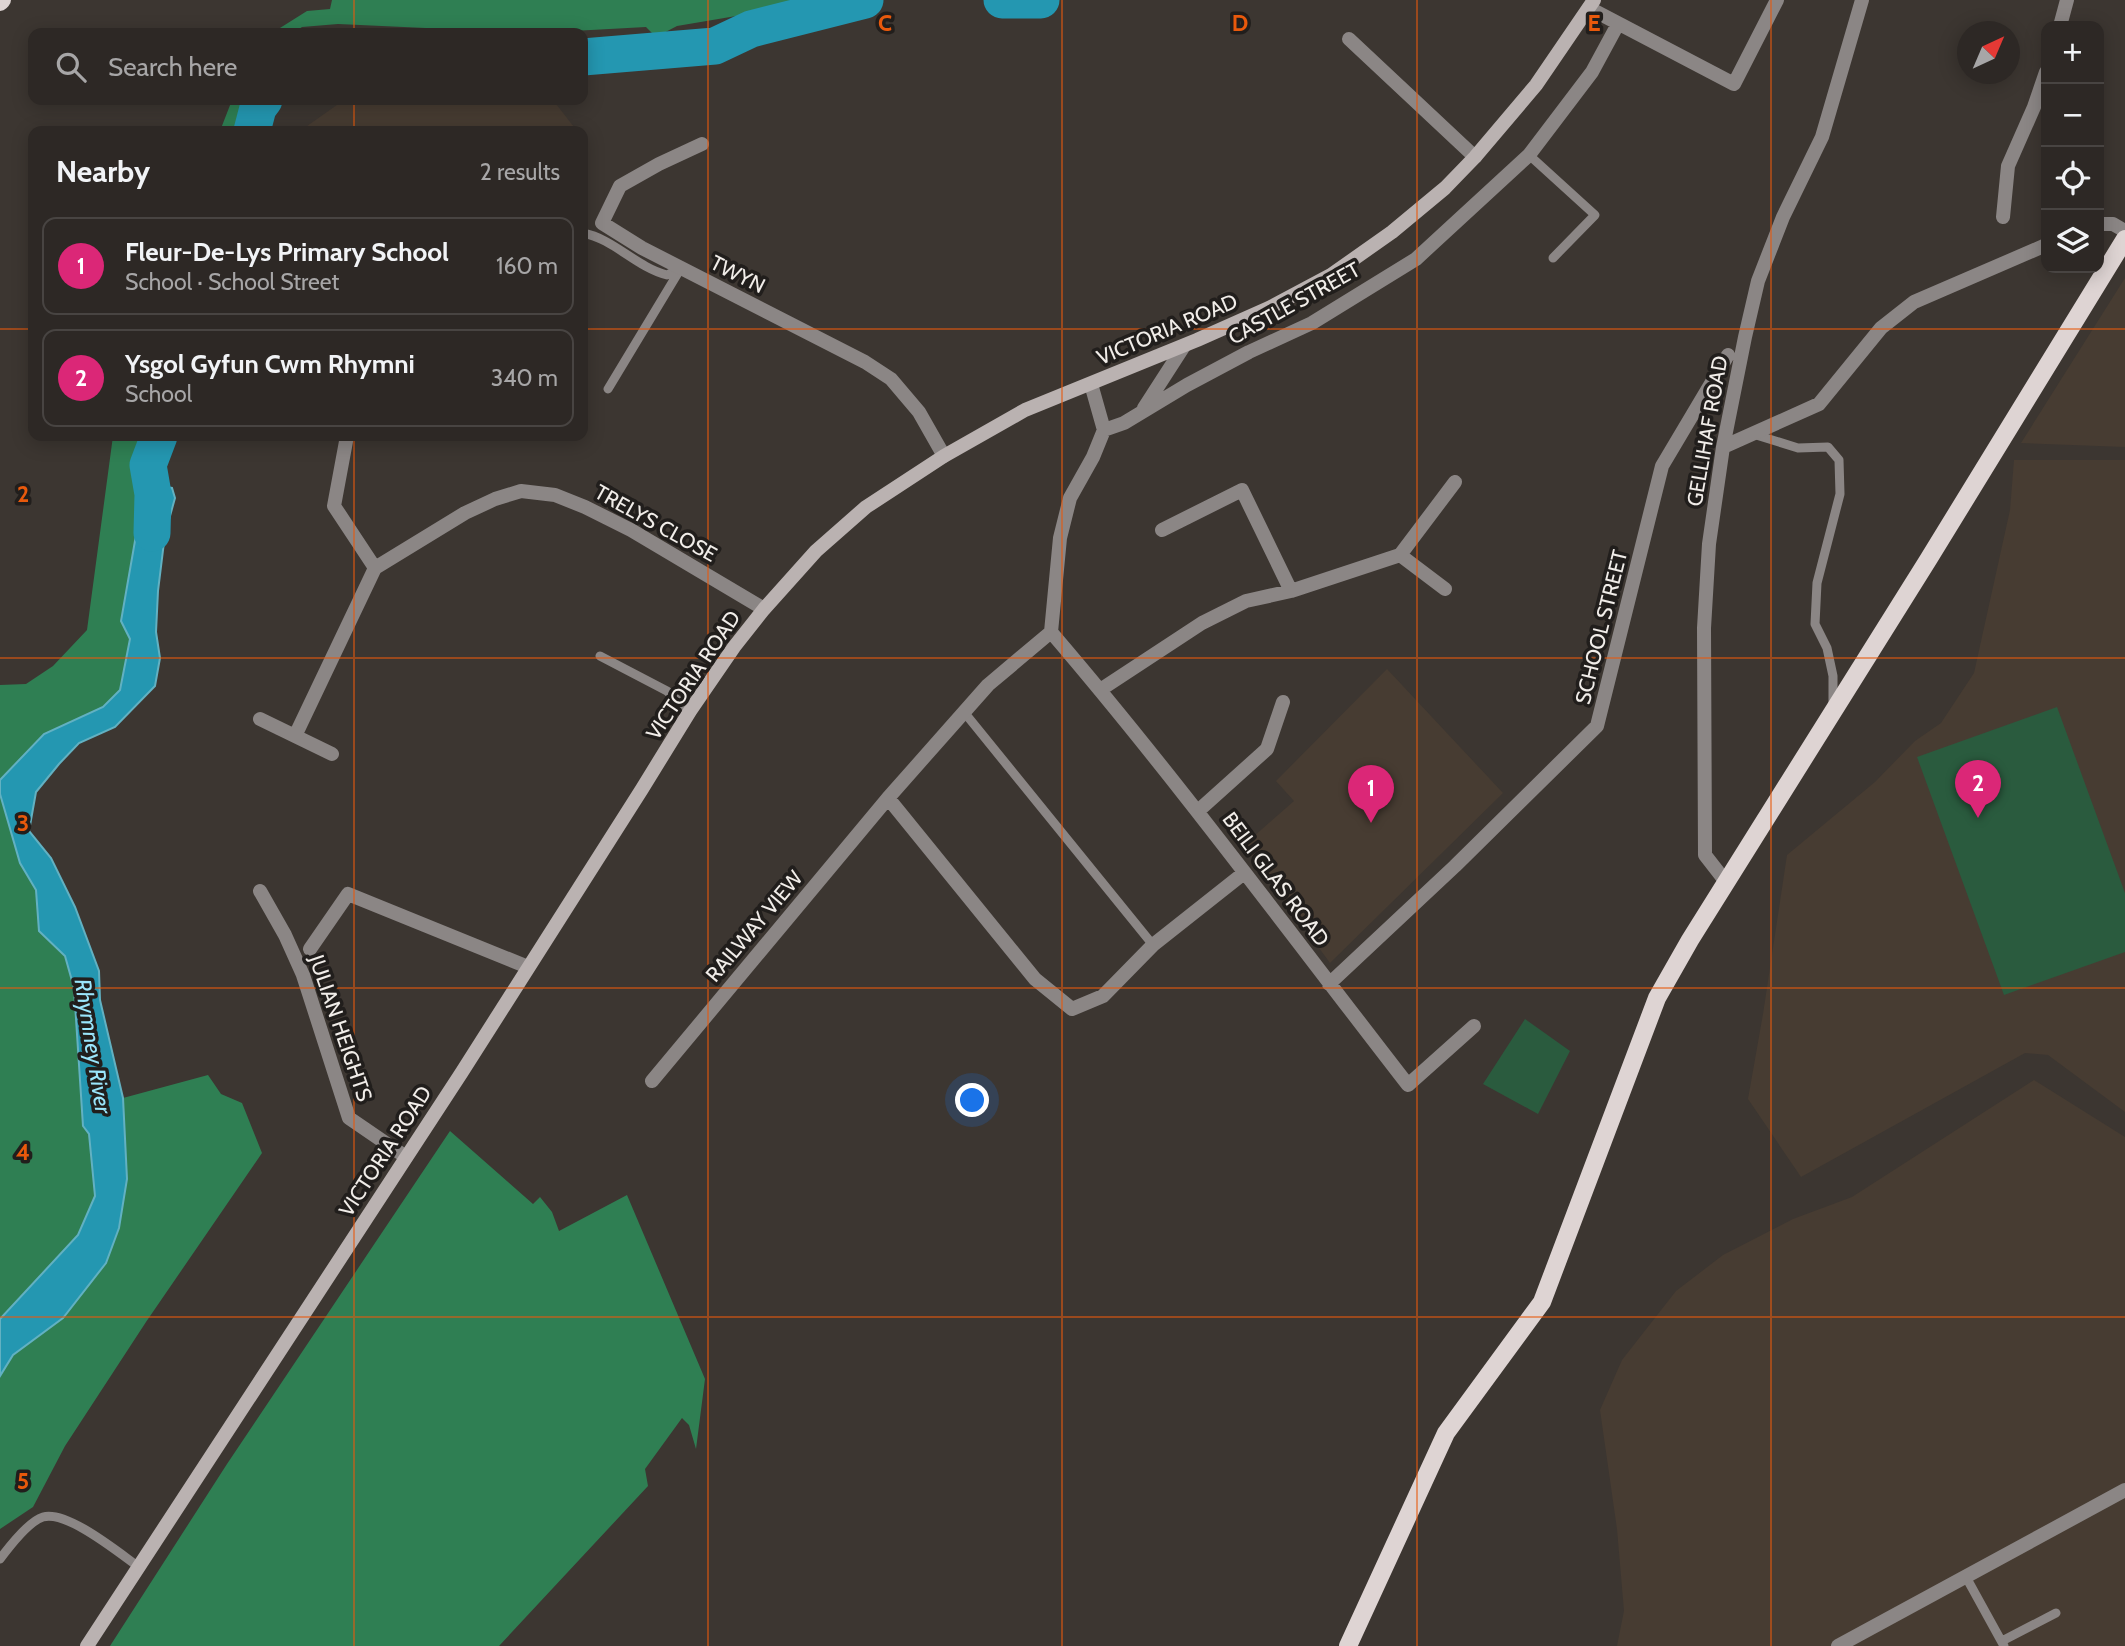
<!DOCTYPE html>
<html lang="en">
<head>
<meta charset="utf-8">
<style>
  :root { --surface:#2d2825; --page:#35302d; --text:#f1f3f6; --muted:#a7a6a7; --line:#484442; --accent:#db2777 }
  body { margin:0; font-family:Cabin,sans-serif; background:var(--page); color:var(--text) }
  .controls { position:absolute; right:21px; top:21px; display:grid; overflow:hidden; border-radius:14px; box-shadow:0 4px 18px #0003 }
  .controls button { width:63px; height:63px; display:grid; place-items:center; padding:0; border:0; border-bottom:2px solid var(--line); background:var(--surface); color:var(--text); font:35px sans-serif }
  .compass { position:absolute; left:1957px; top:21px; width:63px; height:63px; border-radius:50%; background:var(--surface); box-shadow:0 4px 18px #0003; rotate:44deg }
  .you { position:absolute; left:973px; top:1101px; width:24px; height:24px; margin:-18px; border:5px solid #fff; border-radius:50%; background:#1a73e8; box-shadow:0 0 0 10px #1a73e833 }
  .badge { display:grid; place-items:center; width:46px; height:46px; border-radius:50%; background:var(--accent); color:#fff; font-size:23px; font-weight:700 }
  .pin { position:absolute; translate:-50% -58px; filter:drop-shadow(0 2px 4px #0008) }
  .pin::after { content:''; position:absolute; top:37px; width:24px; height:21px; background:inherit; clip-path:polygon(0 0,100% 0,50% 100%) }
  .list { margin:0; padding:0; list-style:none }
  h2 { display:flex; justify-content:space-between; align-items:center; height:91px; margin:0; padding:0 28px; font-size:30px }
  h2 small { font-size:23px; font-weight:400; color:var(--muted) }
  .list li { display:grid; grid-template-columns:46px 1fr auto; gap:21px; align-items:center; box-sizing:border-box; height:98px; margin:0 14px 14px; padding:0 14px; border:2px solid var(--line); border-radius:14px }
  .list b { display:block; font-size:26px; white-space:nowrap }
  .list p { margin:0; font-size:23px; white-space:nowrap; color:var(--muted) }
  .list em { font-size:23px; font-style:normal; color:var(--muted) }
  .icon { flex:none; width:38px; height:38px; fill:none; stroke:currentColor; stroke-width:2; stroke-linecap:round; stroke-linejoin:round }
  .map { position:relative; flex:none; width:2125px; height:1646px; overflow:hidden }
  .search { position:absolute; background:var(--surface); box-shadow:0 4px 18px #0003; left:28px; top:28px; width:560px; height:77px; display:flex; align-items:center; gap:18px; box-sizing:border-box; padding:0 24px; border-radius:14px; color:var(--muted); font-size:26px }
  .panel { position:absolute; background:var(--surface); box-shadow:0 4px 18px #0003; left:28px; top:126px; width:560px; height:315px; border-radius:14px }
  .map>svg:first-child { display:block }
</style>
</head>
<body>
<div class="map">
<svg width="2125" height="1646" viewBox="0 0 2125 1646">
  <rect width="100%" height="100%" fill="#3c3631"/>
  <path fill="#473c32" d="M344,100H553L577,131H300Z
    M2125,278V447L2021,443Z
    M2014,460H2125V1112L2048,1055L2025,1053L1801,1177L1748,1099L1763,1014L1787,855L1875,782L1915,741L1941,723L1974,673L2010,510Z
    M1387,669L1503,793L1330,963L1244,845L1294,801L1276,781Z
    M2034,1080L2125,1137V1646H1617L1624,1611L1617,1529L1600,1410L1622,1360L1676,1291L1723,1255L1793,1219L1852,1197Z"/>
  <path fill="#2a5b3e" d="M2057,707L2125,893V952L2004,995L1917,757Z
    M1525,1019L1570,1051L1538,1114L1483,1084Z"/>
  <path fill="#2f7f53" d="M332,0H806L742,15L677,26L656,37L646,27L536,33H499L491,31L338,24L302,27L293,33H272L307,11L330,9Z
    M232,100H249L238,131H220Z
    M113,436H142L136,482L139,518L121,621L130,639L120,690L103,707L44,734L0,780V685L26,684L53,666L87,630Z
    M0,794L20,863L36,890L40,931L65,956L74,988L83,1126L89,1134L95,1196L78,1236L0,1319Z
    M208,1075L221,1094L242,1103L262,1153L146,1322L65,1446L33,1507L0,1529V1376L13,1355L63,1318L119,1228L127,1179L123,1098Z
    M450,1131L533,1204L540,1197L552,1212L559,1231L627,1195L705,1379L696,1449L689,1425L682,1418L645,1469L648,1486L499,1646H110L227,1464Z"/>
  <path fill="#2497b1" stroke="#62b1c2" stroke-width="2" d="M136,482L172,488L175,498L165,534L158,591L156,632L160,658L155,686L115,727L79,743L59,764L36,792L29,831L51,858L75,907L99,971L100,1000L123,1098L127,1179L119,1228L106,1263L63,1318L13,1355L0,1376V1319L78,1235L95,1196L89,1134L83,1126L74,988L65,956L39,931L36,890L20,863L0,794V780L44,734L103,707L120,690L130,639L121,621L139,518Z"/>
  <g fill="none" stroke-linecap="round" stroke-linejoin="round">
    <path stroke="#2497b1" stroke-width="37" d="M1002,0H1041
      M583,57L715,46L751,29L865,0
      M252,131L258,108L264,100
      M152,533L153,494L148,465L159,436"/>
    <path stroke="#8b8685" stroke-width="9" d="M1529,155L1595,215L1553,258
      M583,233C614,239 636,267 667,275L679,269
      M608,389L681,268
      M1753,434L1798,448L1828,447L1839,460L1840,494L1817,583L1815,624L1827,648L1833,676V704
      M600,656L667,691L690,711
      M964,712L1153,945
      M0,1559C9,1547 29,1521 43,1517C67,1510 119,1553 139,1567
      M1966,1577L2004,1646
      M2002,1641L2056,1613"/>
    <path stroke="#8b8685" stroke-width="14" d="M1589,8L1734,84L1777,0
      M2060,26L2067,0
      M1349,39L1475,157
      M702,144L659,164L620,186L602,223L642,248L865,362L891,379L919,412L944,456
      M2003,217L2008,166L2034,107L2046,72
      M2099,224H2113L2125,231
      M1091,384L1104,430
      M1144,408L1184,346
      M347,436L334,506L375,568
      M1723,447L1819,404L1881,328L1914,302L2046,245
      M1162,530L1242,490L1291,591
      M1400,555L1445,589
      M1051,632L1060,538L1070,498L1093,457L1104,430L1124,423L1187,385L1249,352L1312,323L1416,259L1529,155L1592,72L1618,24
      M1051,632C1176,778 1290,933 1408,1085L1474,1026
      M1100,690L1202,623L1246,601L1291,591L1400,555L1455,482
      M260,719L332,754
      M295,736L375,568L465,513L495,499L521,491L555,495L585,507L631,530L764,609
      M888,798L1035,979L1072,1009L1103,996L1153,945L1244,873
      M1198,811L1267,749L1283,702
      M1726,882L1705,855L1704,628L1709,544L1723,447L1745,337L1758,281L1783,217L1822,137L1862,0
      M260,891L285,935L303,975L349,1118L406,1157
      M310,949L348,894L528,967
      M1329,984L1455,866L1597,726L1662,466L1728,355
      M652,1081L888,798L988,685L1051,632
      M1838,1646L2125,1490"/>
    <path stroke="#bab2b1" stroke-width="14" d="M87,1646L462,1072L642,789L690,711L734,647L764,609L816,551L866,507L944,456L1025,410L1197,340L1269,308L1331,275L1392,232L1445,188L1475,157L1536,85L1594,0"/>
    <path stroke="#ded4d3" stroke-width="18" d="M0,2L2,0
      M1348,1646L1446,1433L1542,1302L1657,998L1690,940L1928,560L2125,239"/>
  </g>
  <path fill="none" stroke="#e8590c" stroke-width="2" stroke-opacity="0.55" d="M354,0V33M708,0V1646M1062,0V1646M1417,0V1646M1771,0V1646M354,100V131M0,329H33M583,329H2125M354,436V1646M0,658H2125M0,988H2125M0,1317H2125"/>
  <g text-anchor="middle" dominant-baseline="central" stroke-width="7" stroke-linejoin="round" paint-order="stroke">
    <g font-size="21" fill="#f1ede9" stroke="#211e1c">
      <text transform="translate(738 274) rotate(27)">TWYN</text>
      <text transform="translate(1294 303) rotate(-29)">CASTLE STREET</text>
      <text transform="translate(1167 329) rotate(-23)">VICTORIA ROAD</text>
      <text transform="translate(1707 431) rotate(-80)">GELLIHAF ROAD</text>
      <text transform="translate(656 523) rotate(29)">TRELYS CLOSE</text>
      <text transform="translate(1601 627) rotate(-76)">SCHOOL STREET</text>
      <text transform="translate(693 675) rotate(-56)">VICTORIA ROAD</text>
      <text transform="translate(1276 879) rotate(53)">BEILI GLAS ROAD</text>
      <text transform="translate(754 926) rotate(-50)">RAILWAY VIEW</text>
      <text transform="translate(341 1028) rotate(71)">JULIAN HEIGHTS</text>
      <text transform="translate(385 1151) rotate(-57)">VICTORIA ROAD</text>
    </g>
    <g font-size="23" font-style="italic" fill="#9ae5fb" stroke="#211e1c">
      <text transform="translate(93 1046) rotate(81)">Rhymney River</text>
    </g>
  </g>
  <g font-size="23" text-anchor="middle" font-weight="bold" fill="#e8590c" stroke="#211e1c" stroke-width="7" stroke-linejoin="round" paint-order="stroke">
    <text x="885" y="31">C</text>
    <text x="1240" y="31">D</text>
    <text x="1594" y="31">E</text>
    <text x="23" y="502">2</text>
    <text x="23" y="831">3</text>
    <text x="23" y="1160">4</text>
    <text x="23" y="1489">5</text>
  </g>
</svg>
<div class="controls">
<button>+</button>
<button>−</button>
<button><svg class="icon" aria-label="locate" viewBox="0 0 24 24"><circle cx="12" cy="12" r="6"/><path d="M12 2v4M12 18v4M2 12h4M18 12h4"/></svg></button>
<button><svg class="icon" aria-label="layers" viewBox="0 0 24 24"><path d="M12 4l9 5-9 5-9-5zM3 14l9 5 9-5"/></svg></button>
</div>
<svg class="compass" viewBox="-18 -18 36 36"><path d="M0-13l5 13h-10z" fill="#e53935"/><path d="M0 13l5-13h-10z" fill="#a7a6a7"/></svg>
<div class="you"></div>
<div class="pin badge" style="left:1371px;top:823px">1</div>
<div class="pin badge" style="left:1978px;top:818px">2</div>
<div class="search"><svg class="icon" aria-label="search" viewBox="0 0 24 24"><circle cx="10" cy="10" r="6"/><path d="M15 15l6 6"/></svg>Search here</div>
<section class="panel">
<h2>Nearby<small>2 results</small></h2>
<ul class="list">
<li><span class="badge">1</span><div><b>Fleur-De-Lys Primary School</b><p>School · School Street</p></div><em>160 m</em></li>
<li><span class="badge">2</span><div><b>Ysgol Gyfun Cwm Rhymni</b><p>School</p></div><em>340 m</em></li>
</ul>
</section>
</div>
</body>
</html>
